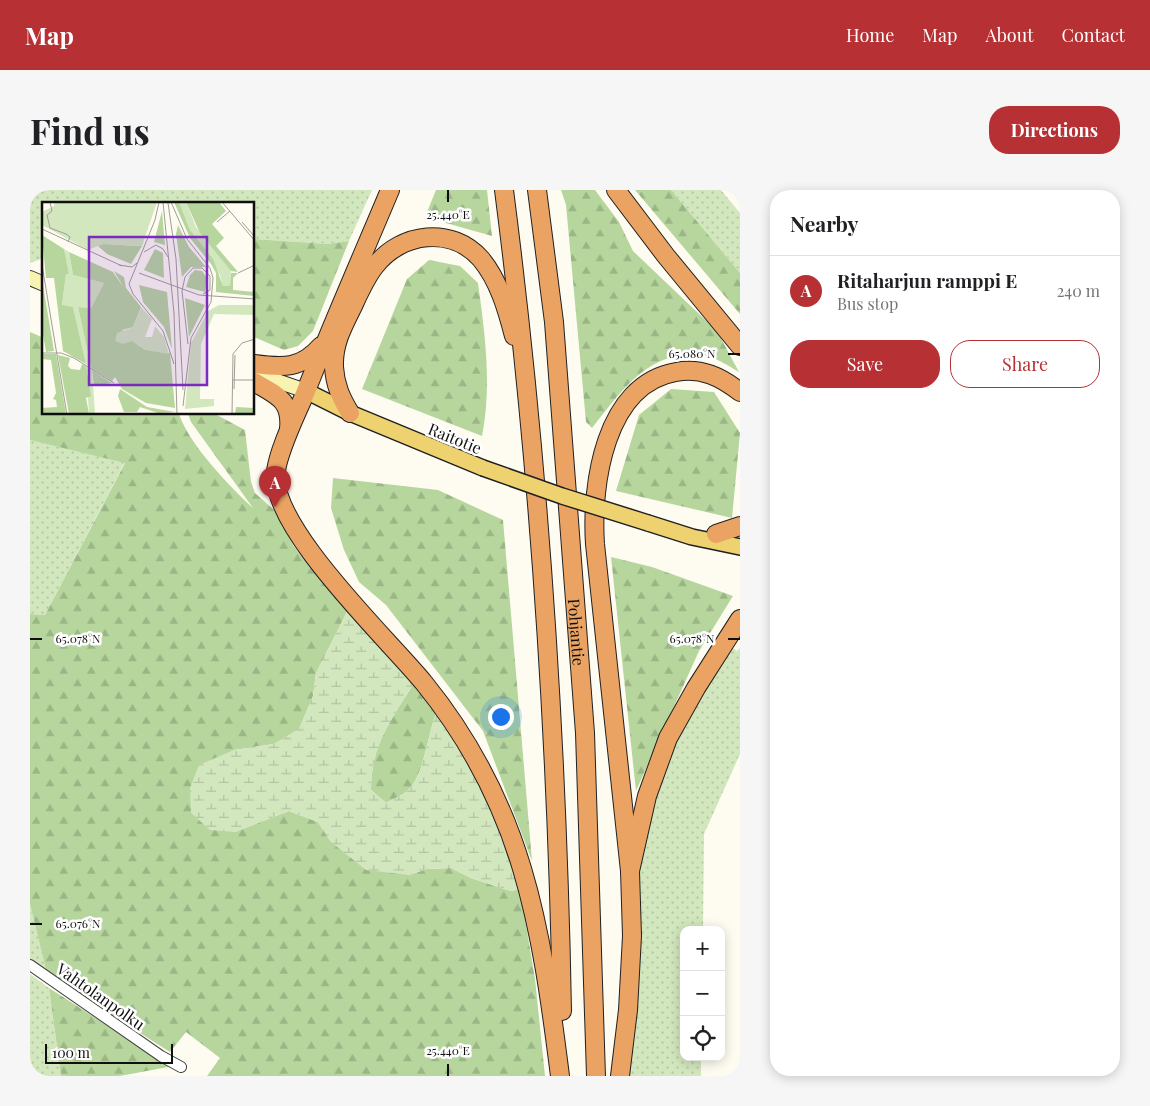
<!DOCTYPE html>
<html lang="en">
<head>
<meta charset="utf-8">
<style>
  :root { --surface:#fff; --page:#f6f6f6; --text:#202124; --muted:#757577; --line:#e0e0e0; --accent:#b63034 }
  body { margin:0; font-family:"Playfair Display",serif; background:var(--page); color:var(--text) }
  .controls { position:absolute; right:15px; bottom:15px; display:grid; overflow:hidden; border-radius:10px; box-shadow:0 2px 12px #0003 }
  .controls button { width:45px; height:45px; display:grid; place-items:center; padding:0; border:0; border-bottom:1px solid var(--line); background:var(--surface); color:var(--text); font:25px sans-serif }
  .scale { position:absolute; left:15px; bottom:12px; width:128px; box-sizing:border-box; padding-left:5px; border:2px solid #0f0f0f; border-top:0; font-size:14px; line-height:18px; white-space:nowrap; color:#0f0f0f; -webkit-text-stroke:4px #fff; paint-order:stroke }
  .you { position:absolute; left:470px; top:526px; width:18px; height:18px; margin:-12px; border:4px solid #fff; border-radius:50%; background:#1a73e8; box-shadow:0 0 0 8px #1a73e833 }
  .badge { display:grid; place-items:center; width:32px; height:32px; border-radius:50%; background:var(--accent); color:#fff; font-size:16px; font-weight:700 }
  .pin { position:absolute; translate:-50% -41px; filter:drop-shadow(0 1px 2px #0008) }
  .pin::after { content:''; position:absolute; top:26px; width:18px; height:15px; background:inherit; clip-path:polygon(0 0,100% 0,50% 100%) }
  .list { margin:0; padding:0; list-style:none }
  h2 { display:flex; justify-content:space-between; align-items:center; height:65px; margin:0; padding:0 20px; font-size:21px }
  h2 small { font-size:16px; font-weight:400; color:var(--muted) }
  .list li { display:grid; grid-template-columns:32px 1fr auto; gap:15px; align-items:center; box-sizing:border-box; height:70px; padding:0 20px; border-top:1px solid var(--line) }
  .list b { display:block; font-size:19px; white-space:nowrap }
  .list p { margin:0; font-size:16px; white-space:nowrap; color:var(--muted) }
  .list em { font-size:16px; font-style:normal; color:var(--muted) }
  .actions { display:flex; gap:10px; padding:15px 20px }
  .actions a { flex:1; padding:11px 0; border:1px solid var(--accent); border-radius:20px; text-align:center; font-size:18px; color:var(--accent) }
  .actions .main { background:var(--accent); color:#fff }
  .icon { flex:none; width:28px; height:28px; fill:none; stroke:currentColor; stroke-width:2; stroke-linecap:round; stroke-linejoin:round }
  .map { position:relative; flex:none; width:710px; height:886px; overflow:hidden; border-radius:20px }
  header { display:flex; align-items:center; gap:30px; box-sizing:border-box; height:70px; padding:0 25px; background:var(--accent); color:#fff }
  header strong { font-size:24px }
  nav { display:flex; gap:28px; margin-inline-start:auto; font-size:18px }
  .intro { display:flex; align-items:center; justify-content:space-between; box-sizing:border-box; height:120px; padding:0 30px }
  h1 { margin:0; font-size:35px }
  .button { padding:12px 22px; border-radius:20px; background:var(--accent); color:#fff; font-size:18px; font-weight:700 }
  main { display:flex; gap:30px; padding:0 30px }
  aside { flex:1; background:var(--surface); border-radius:20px; box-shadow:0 2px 12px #0003 }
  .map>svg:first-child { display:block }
</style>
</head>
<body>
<header>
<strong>Map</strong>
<nav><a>Home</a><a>Map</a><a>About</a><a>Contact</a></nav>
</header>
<div class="intro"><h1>Find us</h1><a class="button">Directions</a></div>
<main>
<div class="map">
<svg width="710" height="886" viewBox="0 0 710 886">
  <defs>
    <pattern id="grass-dots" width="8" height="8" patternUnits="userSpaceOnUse" patternTransform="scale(1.25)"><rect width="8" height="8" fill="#d2e7bd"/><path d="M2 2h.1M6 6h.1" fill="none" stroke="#b3c5a1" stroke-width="1.8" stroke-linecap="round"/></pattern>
    <pattern id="forest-firs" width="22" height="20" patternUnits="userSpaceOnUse" patternTransform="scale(1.25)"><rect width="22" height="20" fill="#b6d69d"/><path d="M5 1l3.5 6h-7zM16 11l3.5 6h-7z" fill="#9bb686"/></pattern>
    <pattern id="wetland-marsh" width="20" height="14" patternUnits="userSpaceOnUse" patternTransform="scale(1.25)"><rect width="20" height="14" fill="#d2e7bd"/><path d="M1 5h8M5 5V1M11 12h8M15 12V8" fill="none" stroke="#b3c5a1"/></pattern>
  </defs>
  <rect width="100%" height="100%" fill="#fefcf1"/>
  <path fill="url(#grass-dots)" d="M0,0H342L319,51L298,54L224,49V14H14V68L0,73Z
    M641,0H691L710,23V83Z
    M0,250L95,272L15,425L0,424Z
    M703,458L707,461L710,458V564L674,644L673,740H654V867H671V886H594L608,673L636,565L687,479Z
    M0,714L17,784L0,772Z
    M0,784L19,798L31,886H2L0,868Z"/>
  <path fill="url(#forest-firs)" d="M406,0H457L462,46L395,27Z
    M531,0H565L589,32L603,61L687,141L709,182C700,177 689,169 678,167C622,155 593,199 562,238L556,232L536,15Z
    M605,0H641L710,83V124Z
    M224,49L298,54L319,51L283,141L268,156L254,160L224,147Z
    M399,70L430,76L448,93C455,144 462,196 452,246L332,199L377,89Z
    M0,142L14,148V224H149C159,254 199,296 223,318L161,232L158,224H185L215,240L221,292L225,303L251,326L263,355L280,378L315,412L318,420L286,483L283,506L269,539L244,554L204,560L205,642L259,621L288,632L301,652L379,685L397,679L421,678L441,688L481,701L490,699L505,789L515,886H177L190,868L156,842L140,862L17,784L0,714V424L15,425L95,273L0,250Z
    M641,199L684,202L710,243L702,328L586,301L609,225Z
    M303,288L408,300L473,330L502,671L453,541L356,415L329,392L314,360L301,318Z
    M581,367L622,377L703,406L669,461L606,601Z
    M384,493L407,521C398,541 394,588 377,601C371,606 363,609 356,613L341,600C341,555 361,530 384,493Z
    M19,798L139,875L138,877L90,886H31Z"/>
  <path fill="url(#wetland-marsh)" d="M318,420L384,493C361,530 341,555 341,600L356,613C363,609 371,606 377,601C394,588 398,541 407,521L452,597L490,699L481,701L441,688L421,678L397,679L379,685L336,680L301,652L288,632L259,621L205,642L180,640L161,623L160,598L169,575L204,560L244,554L269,539L283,506L286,483Z"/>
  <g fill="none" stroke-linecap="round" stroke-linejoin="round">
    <g stroke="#424242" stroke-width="12">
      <path id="minor" d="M0,775L131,866L151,877"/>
    </g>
    <g stroke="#313131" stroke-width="16">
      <path id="secondary" d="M0,88L14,94
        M224,183L276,201"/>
    </g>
    <g stroke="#202020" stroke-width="18">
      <path id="primary" d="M276,201L320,223L453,278
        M618,333L662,347L710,357"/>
    </g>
    <g stroke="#202020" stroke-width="20">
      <g id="motorway">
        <path d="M360,0C331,69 301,137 274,206C265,227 249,259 246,281C237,335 359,450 394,493C493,615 511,735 530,886"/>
        <path d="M474,0C509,272 527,547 532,821"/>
        <path id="s1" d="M507,0L524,132L555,543L566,886"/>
        <path d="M586,0L636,66L710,156"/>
        <path d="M224,174C253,178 271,179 291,156"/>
        <path d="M224,192C246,205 262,210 259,239"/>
        <path d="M320,223C311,208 305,195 304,177C303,154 313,136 323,116C329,103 336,87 345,76C371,42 422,36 451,69C469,91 477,119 484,146"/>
        <path d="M686,344L710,336"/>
        <path d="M600,681L565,354C561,294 575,194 646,182C671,177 691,187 710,202"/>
        <path d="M590,886L598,820L602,746L600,681L617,606L638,548L666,498L710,429"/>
      </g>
    </g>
    <use href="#minor" stroke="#fff" stroke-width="10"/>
    <use href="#secondary" stroke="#f9f3b1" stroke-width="14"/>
    <use href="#primary" stroke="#efd270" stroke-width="15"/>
    <use href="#motorway" stroke="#eaa363" stroke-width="18"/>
    <g stroke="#202020" stroke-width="18" stroke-linecap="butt">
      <path id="primary-bridge" d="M453,278L532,306L618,333"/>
    </g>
    <use href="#primary-bridge" stroke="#efd270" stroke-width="15"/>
  </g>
  <path fill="none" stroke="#0f0f0f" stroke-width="2" d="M418,0V12M698,164H710M0,449H12M698,449H710M0,734H12M418,874V886"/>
  <g text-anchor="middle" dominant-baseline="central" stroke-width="5" stroke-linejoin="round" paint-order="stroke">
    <g font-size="16" fill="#0f0f0f" stroke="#fff">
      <text transform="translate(425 248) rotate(22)">Raitotie</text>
      <text stroke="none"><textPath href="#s1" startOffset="444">Pohjantie</textPath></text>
      <text transform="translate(71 806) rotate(35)">Vahtolanpolku</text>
    </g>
  </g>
  <g transform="translate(12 12)">
    <rect width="212" height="212" fill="#fefcf1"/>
    <path d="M13,0H115L100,44L61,42L46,48L0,23V10L12,4ZM137,0H144L154,25L189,69L188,84L181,85L178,73L148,28ZM22,47L27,50L31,73L62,81L49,106L36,105L49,166L44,162L31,105L20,104L24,72H27ZM177,103H212V113L172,112L159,142L158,197H172V204L143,207L149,141L166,109ZM44,164L50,168L53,212H47Z" fill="#d2e7bd"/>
    <path d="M132,0H137L148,28L171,57L181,84H188L189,71H196L191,76V88L212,90V94L174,90V71L169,62L148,36ZM144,0H177L184,9L170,22L182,36L174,44L196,70L189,69L158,31ZM120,9L123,43L112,40ZM136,23L147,45L164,65H149L140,75L134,32ZM0,33L22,47L27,72H24L20,103L31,105L44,162L21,149L12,76H4ZM61,42L96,44H100L89,62L65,52L56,44ZM113,47L121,51L122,76L102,68ZM27,50L71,70L82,86L72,69L82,75L84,86L99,105L91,125L80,128L97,144L128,151L133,206L104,201L80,187L73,175L70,179L49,166L36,105L49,106L62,81L31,73ZM153,68L160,69L165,76L163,90L144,85L148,73ZM0,77L12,149L4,150L0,126ZM97,83L125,90L130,147L122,125L101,100ZM143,96L163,103L147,135ZM0,152H14L24,212H0V206L15,205L14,198L11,197L14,191L9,158L0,157ZM16,153L28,156L26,164L29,167L38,168L40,162L44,164L49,194L44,196L47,212H27ZM50,168L70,181L52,184ZM78,187L105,205L133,210L116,211L98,205L95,210H82L76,194ZM194,205L212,206V212H193Z" fill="#b6d69d"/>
    <path d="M99,105L110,117L103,135H110L113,124L122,135L127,152L103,148L90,139L81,142L73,139L75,131L91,125Z" fill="#d2e7bd"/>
    <path fill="none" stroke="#9e9d97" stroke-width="1" d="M8,0L10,9L5,13L8,26L24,32L28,35L26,40M117,0L113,18L87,82L91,92L121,129L132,162M121,0L132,111L135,213M129,0L145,37L168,66L171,76L169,100L149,136L141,204M180,0L213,39M126,1L134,57L141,188M175,20L188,9M200,20L213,35M0,27L80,64M102,50L114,43L121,47L126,55M0,63L25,213M77,63L90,65L95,61M97,71L157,93L213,97M196,71L213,63M146,142L140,89L143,75L151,66H160L168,74V88L161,92M0,151H19L32,156L72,181M190,178H211M192,187L193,153M190,213L191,152L200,141L213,137"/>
    <path fill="#7b2cbf" fill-opacity="0.15" stroke="#7b2cbf" stroke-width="2.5" d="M47,35H165V183H47Z"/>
    <rect width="212" height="212" fill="none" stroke="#0f0f0f" stroke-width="2.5"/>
  </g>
  <g font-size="12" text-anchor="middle" fill="#0f0f0f" stroke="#fff" stroke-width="5" stroke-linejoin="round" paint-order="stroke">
    <text x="418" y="29">25.440°E</text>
    <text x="662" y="168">65.080°N</text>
    <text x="48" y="453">65.078°N</text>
    <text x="662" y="453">65.078°N</text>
    <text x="48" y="738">65.076°N</text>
    <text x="418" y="865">25.440°E</text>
  </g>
</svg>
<div class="controls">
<button>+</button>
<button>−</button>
<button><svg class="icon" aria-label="locate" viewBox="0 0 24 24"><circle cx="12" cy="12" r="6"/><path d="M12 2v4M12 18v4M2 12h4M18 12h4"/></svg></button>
</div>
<div class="scale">100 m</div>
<div class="you"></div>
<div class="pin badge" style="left:245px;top:317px">A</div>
</div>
<aside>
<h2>Nearby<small></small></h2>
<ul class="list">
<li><span class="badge">A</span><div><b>Ritaharjun ramppi E</b><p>Bus stop</p></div><em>240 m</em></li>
</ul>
<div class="actions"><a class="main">Save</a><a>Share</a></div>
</aside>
</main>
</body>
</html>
